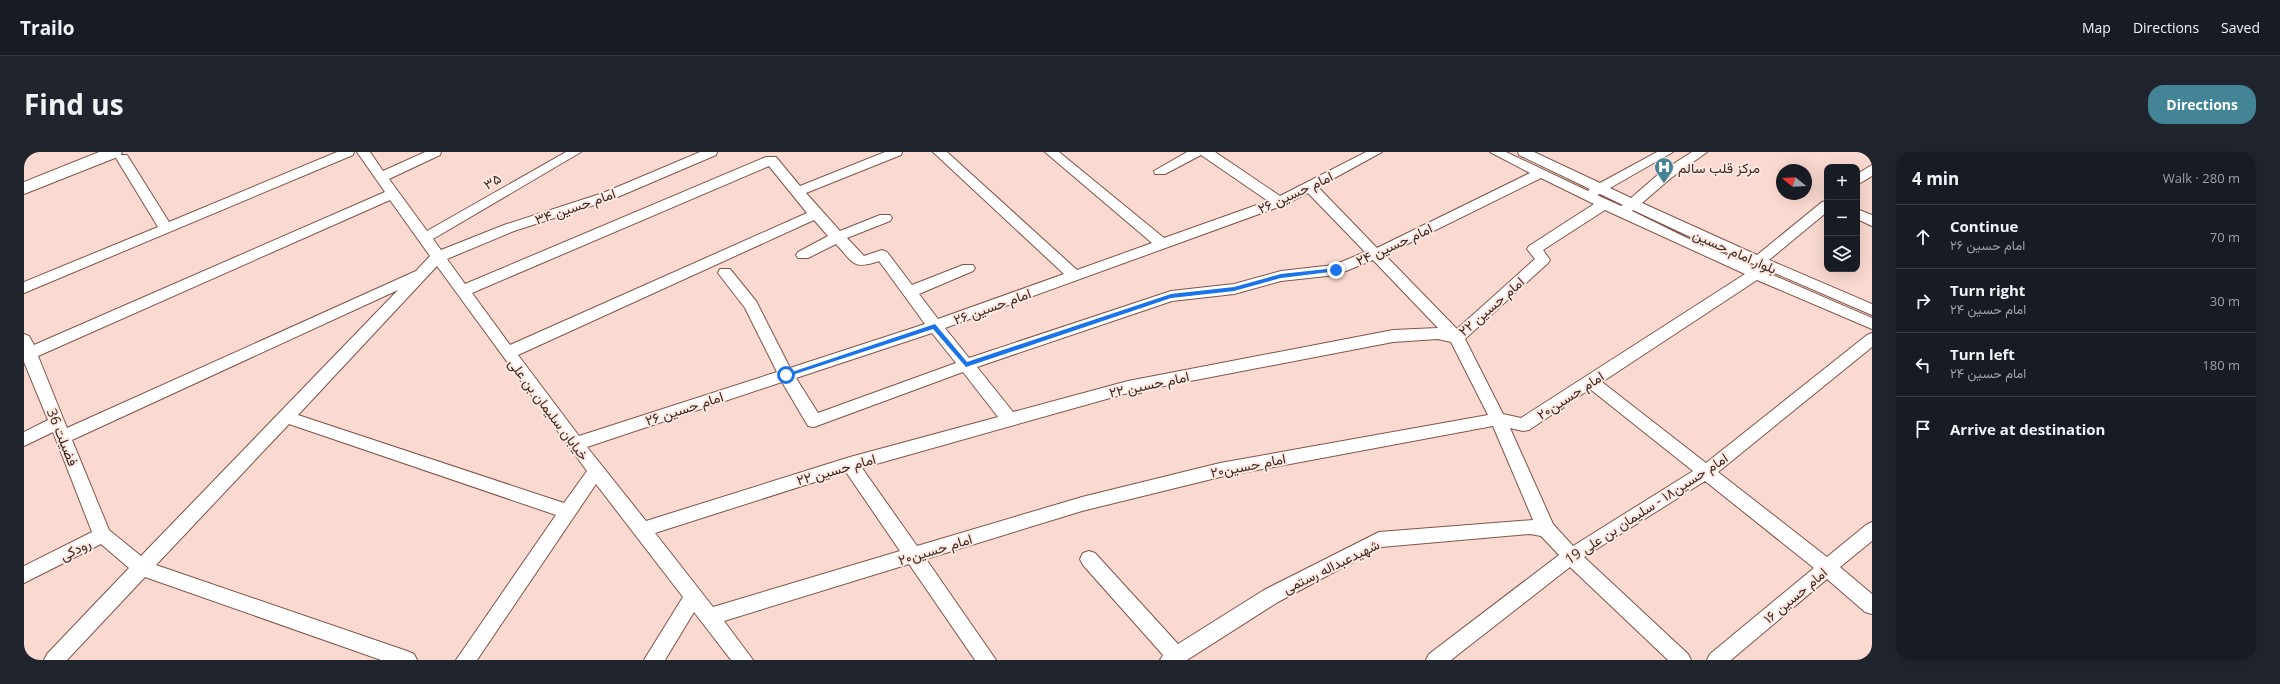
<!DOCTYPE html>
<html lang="en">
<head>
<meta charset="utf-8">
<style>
  :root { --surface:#171b24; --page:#20242c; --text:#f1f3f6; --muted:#9ea1a6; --line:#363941; --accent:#438596 }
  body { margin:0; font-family:"Open Sans",Vazirmatn,sans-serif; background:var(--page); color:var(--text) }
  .controls { position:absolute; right:12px; top:12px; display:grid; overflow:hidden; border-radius:8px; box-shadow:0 4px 16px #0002 }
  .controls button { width:36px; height:36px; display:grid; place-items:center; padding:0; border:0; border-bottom:1px solid var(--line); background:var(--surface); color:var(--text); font:20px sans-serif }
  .compass { position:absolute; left:1752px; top:12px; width:36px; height:36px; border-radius:50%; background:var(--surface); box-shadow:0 4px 16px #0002; rotate:288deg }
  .stop { position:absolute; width:12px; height:12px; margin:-9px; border:3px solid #1a73e8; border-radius:50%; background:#fff }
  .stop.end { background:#1a73e8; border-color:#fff; box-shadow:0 1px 4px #0008 }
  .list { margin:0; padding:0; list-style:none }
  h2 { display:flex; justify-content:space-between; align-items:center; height:52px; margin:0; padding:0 16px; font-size:17px }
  h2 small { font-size:13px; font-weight:400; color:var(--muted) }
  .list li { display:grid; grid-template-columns:26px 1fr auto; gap:12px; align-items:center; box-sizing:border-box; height:64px; padding:0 16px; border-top:1px solid var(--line) }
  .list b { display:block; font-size:15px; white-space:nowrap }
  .list p { margin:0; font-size:13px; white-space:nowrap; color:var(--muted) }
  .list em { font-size:13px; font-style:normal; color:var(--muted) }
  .icon { flex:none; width:22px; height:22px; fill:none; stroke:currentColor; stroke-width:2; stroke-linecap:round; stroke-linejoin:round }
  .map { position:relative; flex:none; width:1848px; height:508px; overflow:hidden; border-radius:16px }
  header { display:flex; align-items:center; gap:24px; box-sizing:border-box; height:56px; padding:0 20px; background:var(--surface); border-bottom:1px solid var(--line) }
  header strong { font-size:19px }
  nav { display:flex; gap:22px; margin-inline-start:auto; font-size:14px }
  .intro { display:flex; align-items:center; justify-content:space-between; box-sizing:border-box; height:96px; padding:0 24px }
  h1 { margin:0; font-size:28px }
  .button { padding:10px 18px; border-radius:16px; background:var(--accent); color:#fff; font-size:14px; font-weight:700 }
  main { display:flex; gap:24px; padding:0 24px }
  aside { flex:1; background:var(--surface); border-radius:16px; box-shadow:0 4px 16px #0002 }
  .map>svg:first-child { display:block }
</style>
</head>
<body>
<header>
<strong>Trailo</strong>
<nav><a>Map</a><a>Directions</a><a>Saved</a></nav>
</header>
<div class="intro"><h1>Find us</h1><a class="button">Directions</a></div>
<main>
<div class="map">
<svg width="1848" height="508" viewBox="0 0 1848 508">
  <rect width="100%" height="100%" fill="#f9d9d0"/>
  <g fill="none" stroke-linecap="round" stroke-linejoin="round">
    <g stroke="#805447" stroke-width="2">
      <path id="minor" d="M313,0H330L329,3L0,141V130L134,75L92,6L93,3H103L145,70Z
        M333,0H346L359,19L401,0H417L416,3L365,27L403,79L542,0H557L409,87L417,98L480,73L579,41L676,0H693L692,3L589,47L490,79L423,107L441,132L742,5H752L776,34L861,0H878L877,3L782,41L816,79L856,63H866L868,66L866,69L823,86L840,104L858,98L863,100L888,133L939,113H949L951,116L949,119L895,142L914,167L1040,122L909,0H923L1053,118L1128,91L1021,0H1035L1140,86L1244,49L1177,3L1141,22H1131L1130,19L1163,0H1191L1256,44L1342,0H1358L1294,35L1353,96L1506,21L1466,0H1482L1564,39L1566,37L1495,3L1494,0H1510L1576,31L1633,0H1649L1586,36L1607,46L1637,20L1668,0H1683L1647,26L1618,51L1733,103L1798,50L1803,49V60L1745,108L1848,152V163L1660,82L1609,58L1608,59L1663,86L1848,166V177L1733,128L1578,230L1682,311L1843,183L1848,181V195L1694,320L1803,405L1842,373L1848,370V389L1816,415L1848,442V462L1841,460L1803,427L1707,508H1683L1686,502L1790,416L1681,329L1560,405L1664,502L1667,508H1644L1546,415L1427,508H1402L1405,502L1535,403L1517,384L1506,382L1357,395L1254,450L1163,508H1136L1139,503L1059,413L1056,407L1059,401L1065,399L1071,401L1154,492L1240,438L1355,380L1509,368L1469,274L1196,325L1058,359L902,407L972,508H951L885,412L700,469L729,508H707L670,460L641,508H620L659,445L572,332L453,508H432L532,363L265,272L132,413L383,499L390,502L393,508H357L121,425L43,508H20L23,502L105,416L77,392L0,431V414L68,380L29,280L0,294V280L24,268L0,210V182L5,184L10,193L361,40ZM745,14L783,61L486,193L448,141ZM1517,26L1570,52L1505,94L1503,97L1511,107L1433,177L1361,103ZM1284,41L1341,100L1310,113L1257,119L1210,132L1147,139L945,206L921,176L1260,53ZM1576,42L1599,53L1597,54L1573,43ZM366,48L406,104L392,119L43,276L14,204ZM1581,58L1721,122L1497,266L1479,262L1441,187L1524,111L1526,108L1519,98ZM790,68L804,84L774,100L772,103L774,106H784L812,92C830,111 828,118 855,109L901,172L766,216L732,149L706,117H696L694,121L721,156L753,220L555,284L494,203ZM1349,108L1414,176L1369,178L1104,229L989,260L953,215L1148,149L1210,142L1257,129L1312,123ZM413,114L563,319L540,351L274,263ZM374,138L117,404L85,378L48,288ZM908,181L932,211L794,261L772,226ZM1414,187L1427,190L1464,263L1196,311L1058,345L893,394L838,316L1104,241L1369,190ZM939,220L974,265L826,305L622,369L563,295L758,230L784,274L790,275ZM1566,237L1669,319L1549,394L1529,372L1486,276L1499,279L1505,278ZM822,320L876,399L689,455L631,381Z
        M1848,13V24L1833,33V22Z
        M1833,57L1848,63V74L1833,67Z"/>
    </g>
    <g stroke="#805447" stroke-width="2">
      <path id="major" d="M75,0H98L96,4L0,42V30Z"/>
    </g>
    <use href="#minor" fill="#fff" fill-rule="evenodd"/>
    <use href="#major" fill="#fff" fill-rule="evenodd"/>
  </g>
  <path fill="#1a73e8" d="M1312,116L1314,119L1257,126L1210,139L1147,146L942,215L909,177L762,225L759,223L911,172L943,210L1147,142L1210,135L1257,122Z"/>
  <defs>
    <g id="hospital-pin" transform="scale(1)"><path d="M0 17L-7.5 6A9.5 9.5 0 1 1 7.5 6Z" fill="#438596" stroke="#ffe9e3"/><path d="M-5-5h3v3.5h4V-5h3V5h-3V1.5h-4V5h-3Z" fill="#fff"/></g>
  </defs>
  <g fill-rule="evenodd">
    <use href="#hospital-pin" x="1640" y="15"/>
  </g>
  <g text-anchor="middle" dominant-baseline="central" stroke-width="4" stroke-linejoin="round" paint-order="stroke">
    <g font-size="14" fill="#3d2923" stroke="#ffe9e3" text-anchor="start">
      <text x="1654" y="15">مرکز قلب سالم</text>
    </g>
    <g font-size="14" fill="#3d2923" stroke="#ffe9e3">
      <text transform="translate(468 29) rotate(-30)">۳۵</text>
      <text transform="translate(1271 40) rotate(-25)">امام حسین ۲۶</text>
      <text transform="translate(551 54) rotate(-19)">امام حسین ۳۴</text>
      <text transform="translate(1370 92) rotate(-25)">امام حسین ۲۴</text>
      <text transform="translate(1711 99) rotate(24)">بلوار امام حسین</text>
      <text transform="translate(968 154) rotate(-20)">امام حسین ۲۶</text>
      <text transform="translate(1467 154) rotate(-41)">امام حسین ۲۲</text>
      <text transform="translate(1125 232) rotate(-12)">امام حسین ۲۲</text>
      <text transform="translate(1546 243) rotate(-33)">امام حسین۲۰</text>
      <text transform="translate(660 256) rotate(-18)">امام حسین ۲۶</text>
      <text transform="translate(525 257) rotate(53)">خیابان سلیمان بن علی</text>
      <text transform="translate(39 285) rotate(68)">فضیلت 36</text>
      <text transform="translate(1224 313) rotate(-11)">امام حسین۲۰</text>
      <text transform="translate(812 317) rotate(-16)">امام حسین ۲۲</text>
      <text transform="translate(1622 356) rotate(-33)">امام حسین۱۸ - سلیمان بن علی 19</text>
      <text transform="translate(51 397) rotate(-27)">رودکی</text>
      <text transform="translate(911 397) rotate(-17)">امام حسین۲۰</text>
      <text transform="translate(1307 414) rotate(-26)">شهیدعبداله رستمی</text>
      <text transform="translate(1771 443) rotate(-40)">امام حسین ۱۶</text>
    </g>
  </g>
</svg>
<div class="controls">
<button>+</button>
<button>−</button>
<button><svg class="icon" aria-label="layers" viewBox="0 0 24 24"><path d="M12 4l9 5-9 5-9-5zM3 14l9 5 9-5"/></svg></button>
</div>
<svg class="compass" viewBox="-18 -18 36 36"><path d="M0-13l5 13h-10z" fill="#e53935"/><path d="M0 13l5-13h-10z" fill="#9ea1a6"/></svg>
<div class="stop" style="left:762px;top:223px"></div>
<div class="stop end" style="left:1312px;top:118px"></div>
</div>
<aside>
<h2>4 min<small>Walk · 280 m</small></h2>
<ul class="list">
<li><svg class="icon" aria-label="ahead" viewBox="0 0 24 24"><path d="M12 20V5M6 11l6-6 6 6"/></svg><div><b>Continue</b><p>امام حسین ۲۶</p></div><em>70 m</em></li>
<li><svg class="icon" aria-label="right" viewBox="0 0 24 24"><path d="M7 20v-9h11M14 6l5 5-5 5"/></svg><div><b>Turn right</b><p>امام حسین ۲۴</p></div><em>30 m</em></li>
<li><svg class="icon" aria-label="left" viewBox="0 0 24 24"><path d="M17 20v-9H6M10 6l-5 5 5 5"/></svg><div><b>Turn left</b><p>امام حسین ۲۴</p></div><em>180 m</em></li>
<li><svg class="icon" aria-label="arrive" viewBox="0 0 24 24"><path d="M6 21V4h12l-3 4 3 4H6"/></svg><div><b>Arrive at destination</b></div></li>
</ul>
</aside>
</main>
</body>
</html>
